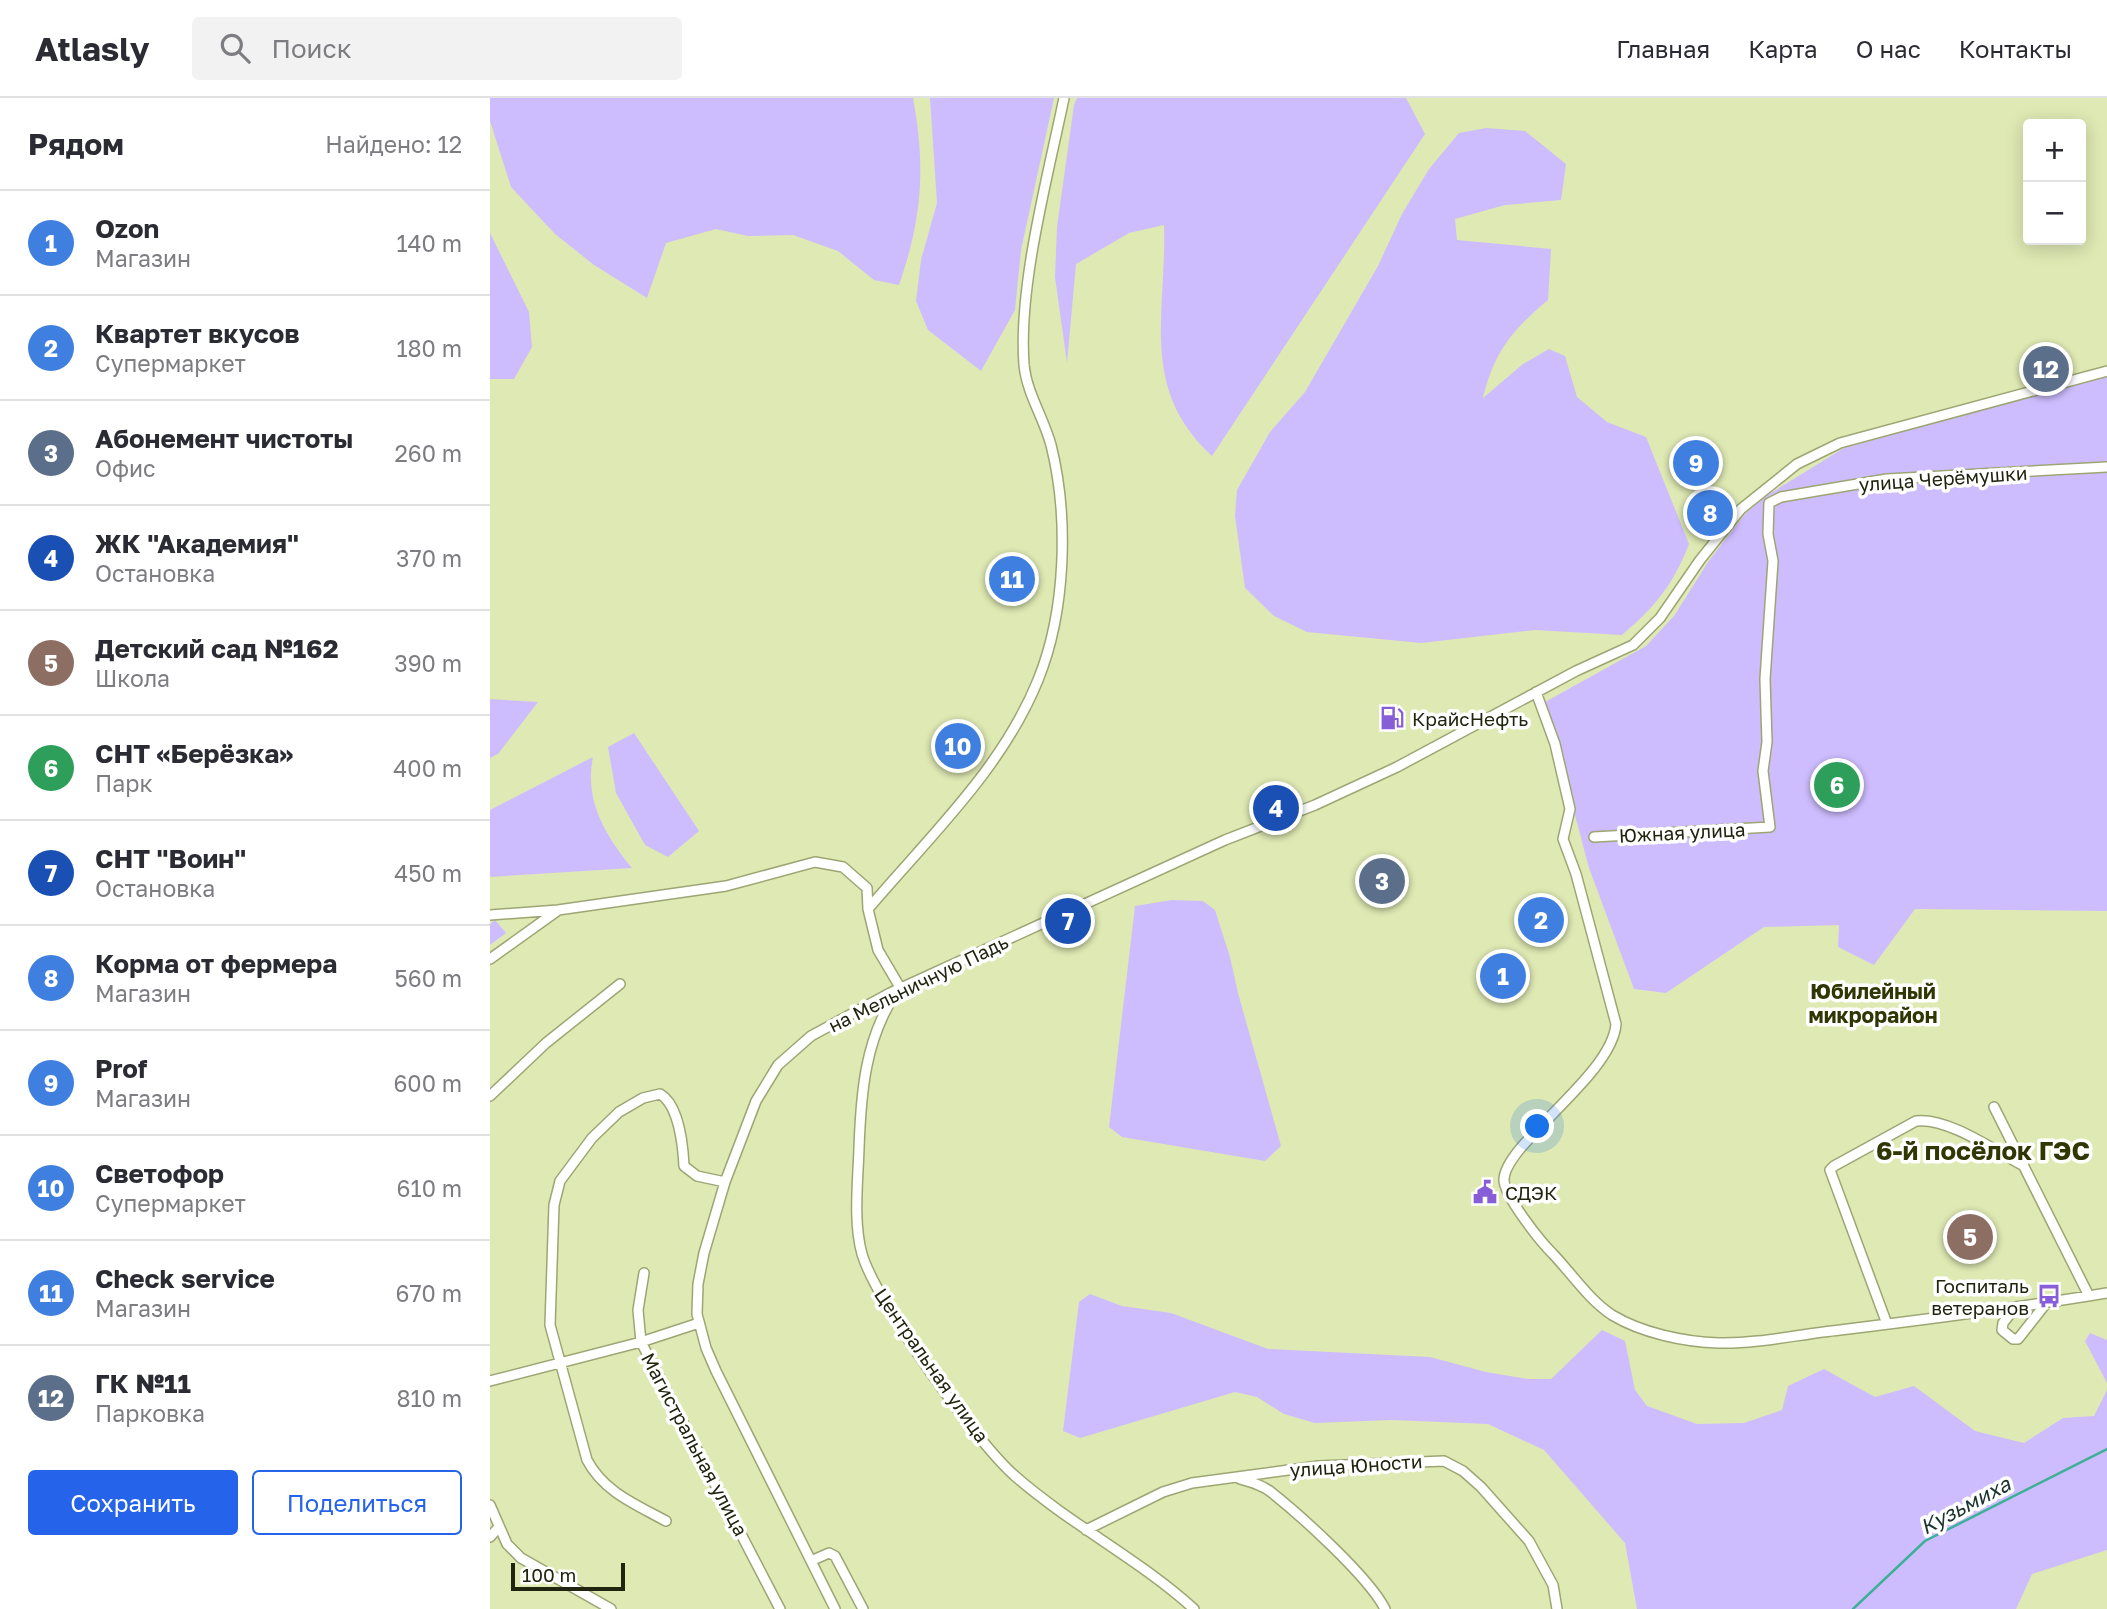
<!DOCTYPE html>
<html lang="ru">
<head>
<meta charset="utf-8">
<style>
  :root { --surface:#fff; --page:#f2f2f3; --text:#2b2b33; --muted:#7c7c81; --line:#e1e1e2; --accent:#2563eb }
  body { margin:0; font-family:"Golos Text",sans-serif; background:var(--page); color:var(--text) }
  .controls { position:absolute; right:21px; top:21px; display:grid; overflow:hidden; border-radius:7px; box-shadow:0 4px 18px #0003 }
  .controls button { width:63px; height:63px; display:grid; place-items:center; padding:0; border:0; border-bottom:2px solid var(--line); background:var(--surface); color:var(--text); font:35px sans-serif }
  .scale { position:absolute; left:21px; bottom:18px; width:114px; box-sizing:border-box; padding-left:7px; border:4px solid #21240f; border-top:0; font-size:19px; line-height:24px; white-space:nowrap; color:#21240f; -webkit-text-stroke:5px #fff; paint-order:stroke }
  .you { position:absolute; left:1048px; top:1029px; width:24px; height:24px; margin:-18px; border:5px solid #fff; border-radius:50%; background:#1a73e8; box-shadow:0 0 0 10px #1a73e833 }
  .badge { display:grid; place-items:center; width:46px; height:46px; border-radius:50%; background:var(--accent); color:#fff; font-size:23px; font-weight:700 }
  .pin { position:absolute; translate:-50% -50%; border:4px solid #fff; box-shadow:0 2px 7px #0006 }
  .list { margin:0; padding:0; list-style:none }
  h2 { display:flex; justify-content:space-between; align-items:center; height:91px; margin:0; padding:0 28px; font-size:30px }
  h2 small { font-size:23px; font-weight:400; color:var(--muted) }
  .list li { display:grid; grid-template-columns:46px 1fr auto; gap:21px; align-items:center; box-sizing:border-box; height:105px; padding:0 28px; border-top:2px solid var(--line) }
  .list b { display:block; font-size:26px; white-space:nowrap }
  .list p { margin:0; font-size:23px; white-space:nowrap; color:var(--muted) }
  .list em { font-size:23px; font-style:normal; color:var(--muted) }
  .actions { display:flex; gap:14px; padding:21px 28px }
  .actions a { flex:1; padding:16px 0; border:2px solid var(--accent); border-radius:7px; text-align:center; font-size:24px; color:var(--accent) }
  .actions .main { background:var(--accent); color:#fff }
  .icon { flex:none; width:38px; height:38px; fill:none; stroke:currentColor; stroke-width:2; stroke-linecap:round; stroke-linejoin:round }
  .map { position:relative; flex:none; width:1617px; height:1511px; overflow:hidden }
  header { display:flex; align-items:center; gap:42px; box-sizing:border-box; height:98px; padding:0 35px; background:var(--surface); border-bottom:2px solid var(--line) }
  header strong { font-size:33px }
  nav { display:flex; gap:38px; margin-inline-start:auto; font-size:24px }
  .search { width:490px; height:63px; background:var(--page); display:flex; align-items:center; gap:18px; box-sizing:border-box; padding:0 24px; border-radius:7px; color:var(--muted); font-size:26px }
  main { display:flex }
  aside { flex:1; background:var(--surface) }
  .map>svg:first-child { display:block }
</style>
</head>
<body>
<header>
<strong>Atlasly</strong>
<div class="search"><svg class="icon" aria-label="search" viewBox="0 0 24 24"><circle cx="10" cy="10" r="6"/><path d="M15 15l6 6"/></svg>Поиск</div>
<nav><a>Главная</a><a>Карта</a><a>О нас</a><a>Контакты</a></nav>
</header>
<main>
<aside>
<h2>Рядом<small>Найдено: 12</small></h2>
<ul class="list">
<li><span class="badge" style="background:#3f7fe0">1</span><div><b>Ozon</b><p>Магазин</p></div><em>140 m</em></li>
<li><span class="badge" style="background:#3f7fe0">2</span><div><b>Квартет вкусов</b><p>Супермаркет</p></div><em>180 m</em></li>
<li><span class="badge" style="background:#5c6f8a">3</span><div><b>Абонемент чистоты</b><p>Офис</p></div><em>260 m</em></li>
<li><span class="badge" style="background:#1a4fb4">4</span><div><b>ЖК &quot;Академия&quot;</b><p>Остановка</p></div><em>370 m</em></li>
<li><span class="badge" style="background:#8d6e63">5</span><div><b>Детский сад №162</b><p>Школа</p></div><em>390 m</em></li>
<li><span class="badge" style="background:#2e9e5b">6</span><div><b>СНТ «Берёзка»</b><p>Парк</p></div><em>400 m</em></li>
<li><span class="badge" style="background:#1a4fb4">7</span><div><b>СНТ &quot;Воин&quot;</b><p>Остановка</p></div><em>450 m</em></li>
<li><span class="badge" style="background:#3f7fe0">8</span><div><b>Корма от фермера</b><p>Магазин</p></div><em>560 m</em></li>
<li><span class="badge" style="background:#3f7fe0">9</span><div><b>Prof</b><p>Магазин</p></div><em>600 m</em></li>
<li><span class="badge" style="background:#3f7fe0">10</span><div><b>Светофор</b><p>Супермаркет</p></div><em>610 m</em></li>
<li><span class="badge" style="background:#3f7fe0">11</span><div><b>Check service</b><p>Магазин</p></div><em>670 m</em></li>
<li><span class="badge" style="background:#5c6f8a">12</span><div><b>ГК №11</b><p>Парковка</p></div><em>810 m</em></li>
</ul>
<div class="actions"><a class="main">Сохранить</a><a>Поделиться</a></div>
</aside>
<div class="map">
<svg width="1617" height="1511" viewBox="0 0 1617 1511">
  <rect width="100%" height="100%" fill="#dfe9b3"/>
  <path fill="#cebdfe" d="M0,0H423C436,69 432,121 409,187L384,182L348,153L303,137L258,138L226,131L176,145L157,200L104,167L65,136L21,89L0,23Z
    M440,0H564L531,152L525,212L491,273L438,232L426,203L431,162L447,105Z
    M587,0H916L935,36L722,358C648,290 677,215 674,127L639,135L586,166L577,265L565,179L567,129L584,7Z
    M996,30L1035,33L1076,66L1071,102L1015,107L965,121L967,142L1061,151L1058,202C1022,232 1004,254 993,300L1033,266L1059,251L1075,258L1087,299L1117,324L1156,339L1199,446C1183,487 1165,509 1132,537L1045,532L931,545L817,534L784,518L755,490L745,418L747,392L780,334L815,294L888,168L912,116L939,71L969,35Z
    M0,135L39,214L42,249L24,281H0Z
    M1617,278V365L1399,376L1279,398L1292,404L1396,384L1617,374V813L1425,811L1384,867L1348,849L1349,827L1274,829L1176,895L1144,891L1099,770L1055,604L1156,548L1184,518L1218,464L1255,416L1276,398L1354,350Z
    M0,601L48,604L8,656L0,660Z
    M144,635L209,733L178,759L155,747L126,695L118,649Z
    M103,659C94,702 115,737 142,770L0,779V712Z
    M682,802L713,803L725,812L740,859L748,895L791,1048L775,1063L632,1039L619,1029L645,808Z
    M5,822L16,835L0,847V826Z
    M600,1196L632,1208L681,1215L778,1251L940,1259L996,1274L1038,1281H1061L1112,1232L1135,1243L1145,1292L1157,1308L1207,1326L1254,1325L1292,1312L1298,1288L1334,1271L1385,1299L1424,1288L1485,1333L1534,1345L1573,1320L1604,1318L1617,1292V1452L1542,1476L1526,1511H1147L1135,1445L1054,1352L998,1326L902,1322L825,1325L794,1316L767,1299L745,1294L590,1340L573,1333L589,1204Z
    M1600,1235L1617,1242V1285L1595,1243Z"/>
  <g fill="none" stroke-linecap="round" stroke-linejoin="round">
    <path stroke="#3cb098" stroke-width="2.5" d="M1363,1511L1435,1443L1617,1351"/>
    <g stroke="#9da673" stroke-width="12">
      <path id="minor" d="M1046,594L1065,646L1080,711L1073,741L1086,776L1126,926C1122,978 1014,1046 1014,1082C1014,1098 1051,1144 1063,1156C1082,1176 1099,1202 1122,1217C1152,1235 1194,1244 1229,1245C1268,1246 1310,1236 1350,1232C1439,1221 1528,1210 1617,1195
        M1104,739L1280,729L1273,673L1277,644L1275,581L1283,463L1278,436L1279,405L1291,399L1397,381L1617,369
        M0,817L68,812L236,788L325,764L353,769L377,790L378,811
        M0,861L67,813
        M411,891L388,852L378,811C439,739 512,671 548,582C576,513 579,419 561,347C553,318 537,296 534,267C528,188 558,78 574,0
        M407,893C375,941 371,994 369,1050C368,1083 363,1124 372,1156C386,1204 486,1344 525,1378C581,1427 649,1461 704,1511
        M0,998L56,945L130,886
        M1504,1009L1599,1198
        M154,1175L148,1212L151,1244L290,1511
        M1524,1211L1513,1225L1512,1232L1523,1241H1528L1554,1208
        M1397,1226L1340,1072L1344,1068L1426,1023C1458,1019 1505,1053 1534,1068
        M0,1283L151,1244L209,1225
        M750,1381C761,1384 772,1387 781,1394C810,1417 879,1479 895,1511
        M0,1407L17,1446L31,1460L121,1511
        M176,1423C145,1406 114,1394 97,1362L60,1227L64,1107L70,1083L102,1040L129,1014L153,1000L170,996C189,1007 193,1048 194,1068L207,1078L235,1084
        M596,1432L673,1394L702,1385L828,1368L954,1363L973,1373L991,1389L1039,1443L1063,1487L1067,1511
        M0,1439L8,1430
        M323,1462L339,1455L345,1458L373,1511
        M345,1511L226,1273L216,1250L207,1216L208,1186L214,1155L235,1084L266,1003L288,967L321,938L400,895L735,742L825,707L907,669L1086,573L1143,547L1170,520L1210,462L1251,411L1307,366L1350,345L1617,273"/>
    </g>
    <use href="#minor" stroke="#fff" stroke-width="9"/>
  </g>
  <defs>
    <g id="fuel-bare" transform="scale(1.89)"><path d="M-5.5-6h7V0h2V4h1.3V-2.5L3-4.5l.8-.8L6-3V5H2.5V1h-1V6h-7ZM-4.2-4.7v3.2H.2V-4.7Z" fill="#885ed8" stroke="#fff" stroke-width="2.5" paint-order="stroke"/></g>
    <g id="civic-bare" transform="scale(1.89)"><path d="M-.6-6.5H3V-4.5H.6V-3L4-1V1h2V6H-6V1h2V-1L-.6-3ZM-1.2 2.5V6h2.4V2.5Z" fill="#885ed8" stroke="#fff" stroke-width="2.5" paint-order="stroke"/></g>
    <g id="bus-bare" transform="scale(1.89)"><path d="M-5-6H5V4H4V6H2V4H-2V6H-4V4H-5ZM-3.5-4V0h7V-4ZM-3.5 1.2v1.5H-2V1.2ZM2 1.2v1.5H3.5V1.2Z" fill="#885ed8" stroke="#fff" stroke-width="2.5" paint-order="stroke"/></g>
  </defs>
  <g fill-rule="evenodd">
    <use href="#fuel-bare" x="902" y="620"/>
    <use href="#civic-bare" x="995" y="1094"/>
    <use href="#bus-bare" x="1559" y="1198"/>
  </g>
  <g text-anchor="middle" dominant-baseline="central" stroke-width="7" stroke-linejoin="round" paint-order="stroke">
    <g font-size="19" fill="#21240f" stroke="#fff">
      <text transform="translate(1453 380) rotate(-4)">улица Черёмушки</text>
      <text transform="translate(1192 734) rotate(-3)">Южная улица</text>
      <text transform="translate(428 885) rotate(-26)">на Мельничную Падь</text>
      <text transform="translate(442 1267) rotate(55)">Центральная улица</text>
      <text transform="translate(205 1346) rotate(62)">Магистральная улица</text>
      <text transform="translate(866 1367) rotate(-4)">улица Юности</text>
    </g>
    <g font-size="19" fill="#21240f" stroke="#fff" text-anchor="start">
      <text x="922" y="620">КрайсНефть</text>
      <text x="1015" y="1094">СДЭК</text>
      <text x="1539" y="1187" text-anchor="end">Госпиталь<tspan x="1539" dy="22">ветеранов</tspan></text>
    </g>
    <g font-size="21" font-weight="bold" fill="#313702" stroke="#fff">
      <text x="1383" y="893">Юбилейный<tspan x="1383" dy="24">микрорайон</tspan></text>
    </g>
    <g font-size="21" font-style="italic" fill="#1a332d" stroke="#fff">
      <text transform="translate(1475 1407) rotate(-28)">Кузьмиха</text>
    </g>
    <g font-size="26" font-weight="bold" fill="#313702" stroke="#fff">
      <text x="1493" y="1052">6-й посёлок ГЭС</text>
    </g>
  </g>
</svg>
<div class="controls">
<button>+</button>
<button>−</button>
</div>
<div class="scale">100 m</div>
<div class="you"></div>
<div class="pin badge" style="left:1013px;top:878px;background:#3f7fe0">1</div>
<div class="pin badge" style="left:1051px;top:822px;background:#3f7fe0">2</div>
<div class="pin badge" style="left:892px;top:783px;background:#5c6f8a">3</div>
<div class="pin badge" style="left:786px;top:710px;background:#1a4fb4">4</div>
<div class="pin badge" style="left:1480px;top:1139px;background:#8d6e63">5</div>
<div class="pin badge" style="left:1347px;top:687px;background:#2e9e5b">6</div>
<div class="pin badge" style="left:578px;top:823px;background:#1a4fb4">7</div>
<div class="pin badge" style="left:1220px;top:415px;background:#3f7fe0">8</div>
<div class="pin badge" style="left:1206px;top:365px;background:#3f7fe0">9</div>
<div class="pin badge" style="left:468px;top:648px;background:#3f7fe0">10</div>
<div class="pin badge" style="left:522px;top:481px;background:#3f7fe0">11</div>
<div class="pin badge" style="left:1556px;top:271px;background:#5c6f8a">12</div>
</div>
</main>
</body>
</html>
